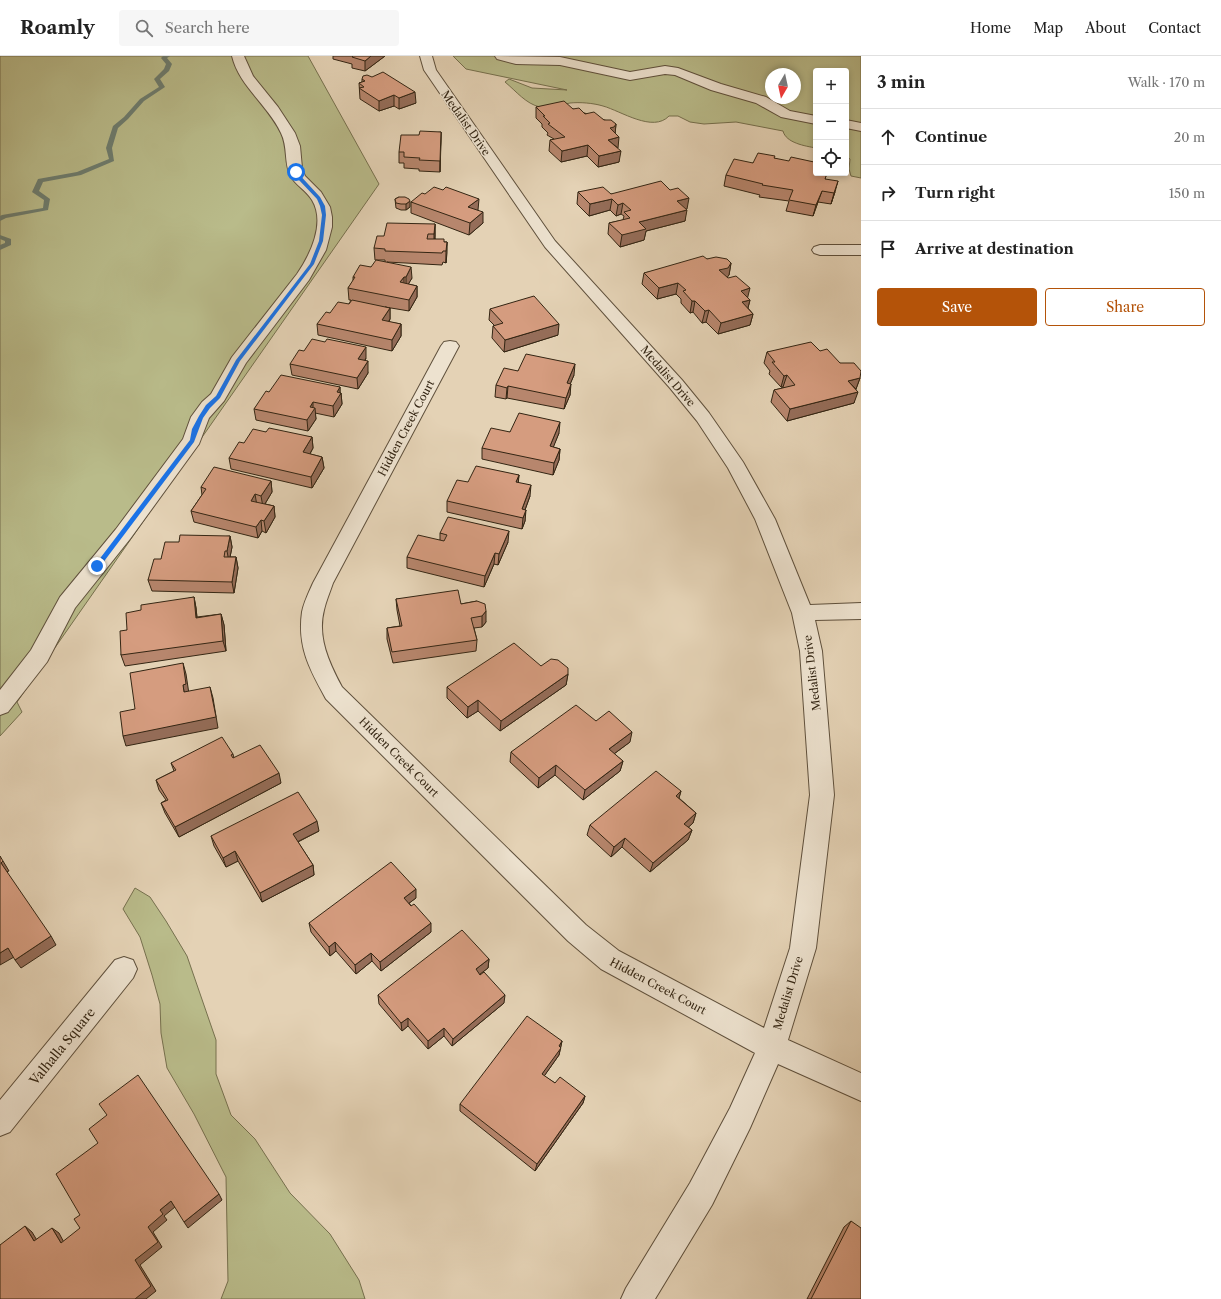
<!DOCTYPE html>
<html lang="en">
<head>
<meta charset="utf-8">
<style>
  :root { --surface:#fff; --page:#f6f6f6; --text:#222; --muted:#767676; --line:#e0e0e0; --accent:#b45309 }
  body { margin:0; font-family:"Libre Caslon Text",serif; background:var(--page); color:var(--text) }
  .controls { position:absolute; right:12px; top:12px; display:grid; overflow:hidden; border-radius:4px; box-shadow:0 2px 6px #0003 }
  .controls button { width:36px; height:36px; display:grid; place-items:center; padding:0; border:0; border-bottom:1px solid var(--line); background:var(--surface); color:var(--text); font:20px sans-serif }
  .compass { position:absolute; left:765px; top:12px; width:36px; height:36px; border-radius:50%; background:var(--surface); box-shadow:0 2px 6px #0003; rotate:189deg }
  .stop { position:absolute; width:12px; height:12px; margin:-9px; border:3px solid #1a73e8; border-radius:50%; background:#fff }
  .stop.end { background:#1a73e8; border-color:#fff; box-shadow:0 1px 4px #0008 }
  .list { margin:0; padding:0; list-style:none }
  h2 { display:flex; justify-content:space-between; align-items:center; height:52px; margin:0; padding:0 16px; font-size:17px }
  h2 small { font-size:13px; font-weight:400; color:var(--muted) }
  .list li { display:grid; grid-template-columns:26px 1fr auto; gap:12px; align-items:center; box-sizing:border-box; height:56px; padding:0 16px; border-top:1px solid var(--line) }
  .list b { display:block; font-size:15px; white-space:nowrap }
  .list em { font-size:13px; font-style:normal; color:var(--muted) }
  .actions { display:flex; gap:8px; padding:12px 16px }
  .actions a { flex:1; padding:9px 0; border:1px solid var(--accent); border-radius:4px; text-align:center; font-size:14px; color:var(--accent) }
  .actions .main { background:var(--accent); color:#fff }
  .icon { flex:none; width:22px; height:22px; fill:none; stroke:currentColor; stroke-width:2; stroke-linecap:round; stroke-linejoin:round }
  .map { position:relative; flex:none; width:861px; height:1243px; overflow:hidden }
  header { display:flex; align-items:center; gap:24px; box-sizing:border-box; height:56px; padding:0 20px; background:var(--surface); border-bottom:1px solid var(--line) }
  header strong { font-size:19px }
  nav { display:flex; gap:22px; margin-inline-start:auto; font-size:14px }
  .search { width:280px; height:36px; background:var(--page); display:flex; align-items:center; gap:10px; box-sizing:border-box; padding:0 14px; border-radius:4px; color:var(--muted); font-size:15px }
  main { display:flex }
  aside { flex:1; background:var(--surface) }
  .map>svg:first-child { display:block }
</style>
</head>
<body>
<header>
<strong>Roamly</strong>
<div class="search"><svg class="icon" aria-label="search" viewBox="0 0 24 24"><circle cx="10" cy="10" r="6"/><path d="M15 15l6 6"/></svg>Search here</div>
<nav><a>Home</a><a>Map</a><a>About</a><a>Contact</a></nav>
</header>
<main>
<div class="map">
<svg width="861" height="1243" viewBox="0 0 861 1243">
  <rect width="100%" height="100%" fill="#e4d2b5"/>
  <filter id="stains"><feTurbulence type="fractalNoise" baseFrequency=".005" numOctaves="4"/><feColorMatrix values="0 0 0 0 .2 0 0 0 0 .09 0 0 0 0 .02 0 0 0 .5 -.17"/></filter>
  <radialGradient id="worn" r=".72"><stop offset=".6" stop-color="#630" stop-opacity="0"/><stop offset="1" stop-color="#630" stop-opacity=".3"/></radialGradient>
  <path fill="#b9bb8a" stroke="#76704e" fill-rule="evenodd" d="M0,0H308L379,128L17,646L22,656L0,680Z
    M453,0H861V122L851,120L849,113L850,103L846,100V15H816V92C805,90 786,87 783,75L736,66L704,68L690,66L678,60H669C653,77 621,55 603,50C593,47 580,46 570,47C560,49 550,53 540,51C526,48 516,35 505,26L509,23L532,32L567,34L466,13ZM771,18H795V42H771Z
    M135,832L150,841L166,865L187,900L216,984V1018L231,1059L255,1083L290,1137L330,1178L359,1224L365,1243H221L228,1225L226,1121L194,1058L167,1012L161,977L160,948L152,919L140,881L123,853Z"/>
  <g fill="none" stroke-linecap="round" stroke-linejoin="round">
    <path fill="#6e7d6f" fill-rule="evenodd" d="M163,0H170L167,2L172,8L169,15L160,23L165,31L144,45L128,63L118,72L112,92L114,105L81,119L43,126L39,135L50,143L48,154L6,162L0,165V160L2,159L43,152L44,144L32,136L38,123L77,116L109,103L106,92L113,70L124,61L140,43L159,31L154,23L164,13L166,8L161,2Z
      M0,179L11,183V189L0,194V189L5,187V185L0,183Z"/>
    <g stroke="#5f503c" stroke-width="2">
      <path id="minor" d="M232,0H244L253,20L278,51L295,77L300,90L302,112L305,120L321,136L330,151L332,161V171L326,194L309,224L246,307L224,345L209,362L199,388L130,483L75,552L47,606L8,656L0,659V634L31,594L60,541L116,473L183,383L191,361L202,346L211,338L232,301L297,218C310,199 326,167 312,144C306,134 295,129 290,119C284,106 288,91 281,77C268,49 239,30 232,0Z
        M420,0H432L436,14L555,185L682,324L709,357L743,406L775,463L810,549L861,547V563L815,564L822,595L834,739L816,892L788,984L861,1017V1045L778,1008L750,1072L712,1149L655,1243H621L626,1232L690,1127L730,1052L755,997L601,913L568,885L326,643C310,614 297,591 302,556C304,546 309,536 313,527L441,290L444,286L450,285L456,286L459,290L333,527C330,536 326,545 324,554C317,581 329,607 342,631L586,869L619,895L764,972L790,892L810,739L800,595L792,557L755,463L728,412L697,365L670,332L545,191L424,14Z
        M495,0L560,1L630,16L665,10L678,12L721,28L766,41L790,55L816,60V68L781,61L756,47L711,34L675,19L665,18L630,24L560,9L516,8L497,3Z
        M846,64L861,67V75L846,72Z
        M820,189H861V199H820L814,197L812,194L814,191Z
        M124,901L133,904L137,913L133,922L10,1076L0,1080V1044L115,904Z"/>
    </g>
    <use href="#minor" fill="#ede2cf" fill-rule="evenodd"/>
  </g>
  <path fill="#b7866d" stroke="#332513" d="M333,0H385L365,15L352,12V8L333,3Z
    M362,23L416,47L399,53L394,50L379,55L360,43L359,27L362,26Z
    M536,51L573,53L616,68L615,77L619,106L598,111L587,100L561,106L549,95L550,84L554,83L547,79L548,77L542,71V68L536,62Z
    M441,76L440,116L419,115V113L404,112V107H399V96L419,79Z
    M774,102L816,117H827L825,123L835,136L831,148L818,146L813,160L786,155L789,145L759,141L760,139L724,130L726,119L753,107Z
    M578,136L611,138L687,153H686L685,165L646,175L644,184L620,191L608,178L609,167L623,164L624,160L621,158L616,160L610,154L589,160L577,148Z
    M399,141L410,151L406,154H401L396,152L395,143Z
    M411,146L478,154L483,167L469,179L411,157Z
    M435,168V183L444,186H447L446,207L443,206L442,209L387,206L412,222L408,228L417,230V241L409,255L385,251L390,252V263L389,266L401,268V280L392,295L318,279L317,268L330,257L349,248L351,244H349L348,232L353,225V221L371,211L385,206V204H375L374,192L384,180Z
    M707,203L731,207L729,219L727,221L750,244L748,252L753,258L750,269L718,278L706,266L702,267L693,256L690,257L681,247V243L676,238L657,243L642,228L644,217Z
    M490,253L558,279L504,296L492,282L493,270H495L489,264Z
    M820,295L840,307L860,322L856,333L854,347L787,365L771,346L774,334L784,332L783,331H781L769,318L770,315L764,307L767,296Z
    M366,302L365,305L368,317L358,333L292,319L290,308Z
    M518,315L574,319L570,328V339L564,353L507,342L506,343L495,341L496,329Z
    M340,331V337H341L342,348L334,361L315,357L316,363L308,375L256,364L254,353L269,336Z
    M266,376L312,381L313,392L310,398L322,401L324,412L312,432L231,413L229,402L244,387Z
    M510,376L559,377L553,391L560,393L559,404L553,419L482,403V392Z
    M519,419L518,426L530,440L525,454V465L522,473L447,456V445L468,426Z
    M271,425L272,436L265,448L274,450L275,461L266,477L262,475L258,482L194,466L191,455L202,439L201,431Z
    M440,477L508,486L498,509L494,508L484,531L407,512V501L440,484Z
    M230,480L232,491L230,501H236L238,512L234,537L152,535L148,524L161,503L179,486Z
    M194,541L196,552L197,561L221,558L224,569L226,595L125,610L121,599L127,574L141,554Z
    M396,543L461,548L477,545L486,566L482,571L474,572L477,584L476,595L393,607L387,583V572L400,570L397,554Z
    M541,610L568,618L566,629L500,675L478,655L467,662L447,642V631Z
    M596,665L630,686L614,698L623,705L620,715L583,744L555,719L538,732L510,706L511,696Z
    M233,698L234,702L281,727L179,781L165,757L161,747L166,744L159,734L156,724L174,715L171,707Z
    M681,735L679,742L696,757L693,767L688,771L692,774L688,784L650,816L622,791L611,801L587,779L590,769Z
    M319,775L298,786L313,809L314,819L262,846L238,805L226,811L214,790L211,780Z
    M416,842L409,847L431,876L381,915L372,905L356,918L336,895L330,900L311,876L309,867Z
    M489,903L488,912L480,918L504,947L452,990L444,980L428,993L408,970L402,975L379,948L378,939Z
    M562,985L559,999L544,1020L555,1027L585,1040L583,1047L535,1115L460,1055V1048Z
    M851,1165L861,1243H807L844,1171Z"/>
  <path fill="#956d59" stroke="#332513" d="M371,0H385L365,15V5Z
    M415,36L416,47L399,53V42Z
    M394,39V50L379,55V45Z
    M616,68L615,79L610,72Z
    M441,76V86L440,116V105Z
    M619,81L618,92L608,84Z
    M588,89L587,100L561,106L562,95Z
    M621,95L619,106L598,111L599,100Z
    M838,125L835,136L831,148L834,137Z
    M822,135L818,146L813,160L816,149Z
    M689,142L687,153L675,156L677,145Z
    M479,143L478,154L468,162V151Z
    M612,143L610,154L589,160L590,148Z
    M410,145V151L406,154V148Z
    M623,147L621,158L616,160L618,149Z
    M687,154L685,165L646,175L644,184L620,191L622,179L639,166Z
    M483,156V167L469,179L470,167Z
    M435,168V180L434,190V178Z
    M447,186V197L446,207V195Z
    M731,207L729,219L726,223L719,214Z
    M411,211L412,222L406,232V221Z
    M404,221V232L400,226Z
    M678,227L676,238L657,243L659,232Z
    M417,230V241L409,255V244Z
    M750,232L747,244L741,235Z
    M750,244L747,255L742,246Z
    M692,245H695L693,256L690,257Z
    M390,252V263L382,276V264Z
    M709,254L706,266L702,267L705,255Z
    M753,258L750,269L718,278L721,267Z
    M401,268V280L392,295V284Z
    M559,268L558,279L504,296L505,284Z
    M366,291V302L359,315L358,303Z
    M368,305V317L358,333L357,322Z
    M575,308L574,319L566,338L567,327Z
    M787,319L783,331H781L784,320Z
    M860,322L856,333L848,325Z
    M571,328L570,339L564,353L566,342Z
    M508,330L507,342L506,343L507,332Z
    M340,331V339L341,337L342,348L334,361L333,350L337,336Z
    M858,336L854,347L787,365L790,353Z
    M313,346V354L315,352L316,363L308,375L307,364L310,351Z
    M560,366L559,377L549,402L550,390Z
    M312,381L313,392L304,408L303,396Z
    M560,393L559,404L553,419L554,407Z
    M322,401L324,412L312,432L311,421Z
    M519,419L518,430L516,426Z
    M271,425L272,436L263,451L261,440Z
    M531,429L530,440L522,462V453Z
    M255,438L257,450L251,445Z
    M274,450L275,461L266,477L264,465Z
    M526,454L525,465L522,473L523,462Z
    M261,464L262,475L258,482L256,471Z
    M509,475L508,486L498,509L499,498Z
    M230,480L232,491L229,506L227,495Z
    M495,497L494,508L484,531L485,520Z
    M236,501L238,512L234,537L232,526Z
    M194,541L196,552L198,573L196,562Z
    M486,555V566L482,571V560Z
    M221,558L224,569L226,595L223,585Z
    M183,607L186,618L189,638L184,636L183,629Z
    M568,618L566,629L500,675L501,665Z
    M210,631L213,642L218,672L126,690L123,680Z
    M478,644V655L467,662L468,651Z
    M632,676L630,686L607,703L609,693Z
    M623,705L620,715L583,744L585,734Z
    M556,709L555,719L538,732L539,722Z
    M279,717L281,727L179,781L175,771Z
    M681,735L678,745L676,740Z
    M696,757L693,767L681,778L684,768Z
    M317,765L319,775L295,787L293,778Z
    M692,774L688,784L650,816L653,807Z
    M625,782L622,791L611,801L614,791Z
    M235,795L238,805L226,811L223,802Z
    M3,805L9,815L6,816L1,807Z
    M313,809L314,819L262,846L260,837Z
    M416,833V842L404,851V842Z
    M431,867V876L381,915L380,906Z
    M51,880L56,889L21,912L15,904Z
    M335,886L336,895L330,900L329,891Z
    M8,892L14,901L0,909V897Z
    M371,897L372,905L356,918L355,909Z
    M489,903L488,912L475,922L476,913Z
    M505,939L504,947L452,990L453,983Z
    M408,962V970L402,975L401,967Z
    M444,972V980L428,993V985Z
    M562,985L559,999L540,1026L542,1018Z
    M585,1040L583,1047L535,1115L537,1108Z
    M219,1138L222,1144L188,1172L184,1166Z
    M171,1145L175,1151L164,1160L167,1164L153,1176L162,1191L140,1209L156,1235L146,1243H135V1204L148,1171L160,1154Z
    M25,1170L32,1176L41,1191L34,1185Z
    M52,1172L59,1177L67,1192L61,1187Z"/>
  <path fill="#d59c7f" stroke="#332513" d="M353,0H371L365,5L352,1Z
    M383,16L415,36L399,42L394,39L379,45L359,32L364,31L359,27L365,25L362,23L363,20L367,19L372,21Z
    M564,45L573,53L579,52L585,58L594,56L604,64H611L616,68L614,71L610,72L619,81L608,84L621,95L599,100L588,89L562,95L550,84L565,81L548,68L550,67L543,60H545L536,51Z
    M420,75L441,76L440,105L419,104L420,102L404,101V96H399L401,79H419Z
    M758,97L775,100L774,102L789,105L791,101L814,106L816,107V117H827L825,123L838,125L834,137L822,135L816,149L789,144L793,134L762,129L763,128L726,119L734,103L753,107Z
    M661,125L670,134L678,132L689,142L677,145L687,154L639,166L646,173L622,179L609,167L630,162L624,156L631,154L623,147L618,149L612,143L590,148L578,136L603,131L611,138Z
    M434,131L443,134L446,131L479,143L468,151L483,156L470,167L411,146L422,137L425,138Z
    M399,141H405L409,143L410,145L406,148H401L396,147L395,143Z
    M387,167L435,168L434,178H428L427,183H444V186H447L446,195H443L442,197L385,195V193L374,192L377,180H384Z
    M703,200L707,203L716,201L727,203L731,207L728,212L719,214L728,222L736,220L750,232L741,235L750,244L742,246L753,258L721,267L709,254L705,255L695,245H692L683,235L686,234L678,227L659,232L644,217Z
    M376,204L411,211L406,221H404L400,226L417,230L409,244L348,232L355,221H353L360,209L371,211Z
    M534,240L559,268L505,284L493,270L503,267L490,253Z
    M352,244L390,252L382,264L401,268L392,284L317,268L326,256L330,257L338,246L349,248Z
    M312,283L325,286L327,283L366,291L358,303L368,305L357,322L290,308L299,294L304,295Z
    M811,286L820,295L827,293L840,307H854L861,315L860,322L848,325L858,336L790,353L774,334L795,329L787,319L784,320L772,306H775L767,296Z
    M526,298L575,308L567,327L571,328L566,342L508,330L507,332L496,329L504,312L518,315Z
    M281,319L340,331L337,336L341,337L333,350L313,346L310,351L315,352L307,364L254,353L266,335L269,336Z
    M519,357L560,366L550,390L560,393L554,407L482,392L491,372L510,376Z
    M269,372L312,381L303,396L322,401L311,421L229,402L239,386L244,387L253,373L266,376Z
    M476,410L519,419L516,426L531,429L522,453L526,454L523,462L447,445L457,424L468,426Z
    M214,411L271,425L261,440L255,438L251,445L274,450L264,465L261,464L256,471L191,455L206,433L201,431Z
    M448,461L509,475L499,498L495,497L485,520L407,501L418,479L444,485L447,479L440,477Z
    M180,479L230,480L227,495H225L224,501H236L232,526L148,524L154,503H161L165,486H179Z
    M458,534L461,548L477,545L485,548L486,555L482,560L471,562L477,584L392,596L387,572L402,570L396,543Z
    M194,541L196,562L221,558L223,585L121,599L120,575L127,574L126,557L141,554V549Z
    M514,587L541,610L551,603L558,604L568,612V618L501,665L478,644L468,651L447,631Z
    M183,607L186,628L183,629L184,636L210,631L216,661L123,680L120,656L135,653L130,617Z
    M576,649L596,665L609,655L632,676L609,693L623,705L585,734L556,709L539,722L511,696Z
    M222,681L233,698L231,699L233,702L260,689L279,717L175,771L161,747L168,744L156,724L176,714L171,707Z
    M656,715L681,735L676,740L696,757L684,768L692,774L653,807L625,782L614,791L590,769Z
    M298,736L317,765L293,778L313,809L260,837L235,795L223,802L211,780Z
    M0,800L3,805L1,807L51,880L15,904L8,892L0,897Z
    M391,806L416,833L404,842L411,850L414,848L431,867L380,906L371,897L355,909L335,886L329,891L309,867Z
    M462,874L489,903L476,913L480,919L484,916L505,939L453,983L444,972L428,985L408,962L401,967L378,939Z
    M527,960L562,985L559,990L561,992L542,1018L555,1027L560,1021L585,1040L537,1108L460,1048Z
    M138,1019L219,1138L184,1166L171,1145L160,1154L163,1158L148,1171L158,1186L135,1204L151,1230L135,1243H0V1189L25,1170L34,1185L52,1172L61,1187L80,1172L74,1163L80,1159L56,1118L98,1087L89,1073L107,1059L99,1048Z
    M851,1165L861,1172V1243H811Z"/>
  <path fill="#1a73e8" d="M296,115L320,141L325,150L326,159L323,185L314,208L240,305L220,342L210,352L203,362L194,386L99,512H95V509L190,384L192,373L199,360L206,349L216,340L236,304L310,208L319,185L322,159L320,150L317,143L298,123L294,116Z"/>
  <g text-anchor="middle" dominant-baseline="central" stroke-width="3" stroke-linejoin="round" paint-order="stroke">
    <g font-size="11" fill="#332513" stroke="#ede2cf">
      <text transform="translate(466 67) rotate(55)">Medalist Drive</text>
      <text transform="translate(668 320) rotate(49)">Medalist Drive</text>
      <text transform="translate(406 372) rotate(-62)">Hidden Creek Court</text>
      <text transform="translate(812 617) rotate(-97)">Medalist Drive</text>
      <text transform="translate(399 701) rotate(45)">Hidden Creek Court</text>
      <text transform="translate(658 930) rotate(28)">Hidden Creek Court</text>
      <text transform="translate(788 937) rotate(-73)">Medalist Drive</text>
    </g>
    <g font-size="13" fill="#332513" stroke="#ede2cf">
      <text transform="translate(62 990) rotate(-51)">Valhalla Square</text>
    </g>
  </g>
  <rect width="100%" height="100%" filter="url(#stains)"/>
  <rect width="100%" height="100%" fill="url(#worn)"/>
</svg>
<div class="controls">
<button>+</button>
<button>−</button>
<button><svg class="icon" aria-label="locate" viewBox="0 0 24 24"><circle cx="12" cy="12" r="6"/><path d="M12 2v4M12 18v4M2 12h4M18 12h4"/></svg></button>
</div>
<svg class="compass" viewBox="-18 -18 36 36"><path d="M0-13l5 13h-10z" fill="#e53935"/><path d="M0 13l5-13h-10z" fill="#767676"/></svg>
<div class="stop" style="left:296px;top:116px"></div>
<div class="stop end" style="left:97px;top:510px"></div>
</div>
<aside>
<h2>3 min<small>Walk · 170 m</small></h2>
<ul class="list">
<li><svg class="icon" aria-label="ahead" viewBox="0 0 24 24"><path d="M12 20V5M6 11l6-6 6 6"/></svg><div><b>Continue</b></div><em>20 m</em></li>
<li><svg class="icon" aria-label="right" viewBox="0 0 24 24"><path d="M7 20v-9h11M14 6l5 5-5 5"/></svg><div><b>Turn right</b></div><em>150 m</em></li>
<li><svg class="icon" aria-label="arrive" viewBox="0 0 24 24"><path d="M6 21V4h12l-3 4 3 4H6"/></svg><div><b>Arrive at destination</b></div></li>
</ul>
<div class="actions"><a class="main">Save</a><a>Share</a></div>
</aside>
</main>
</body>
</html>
